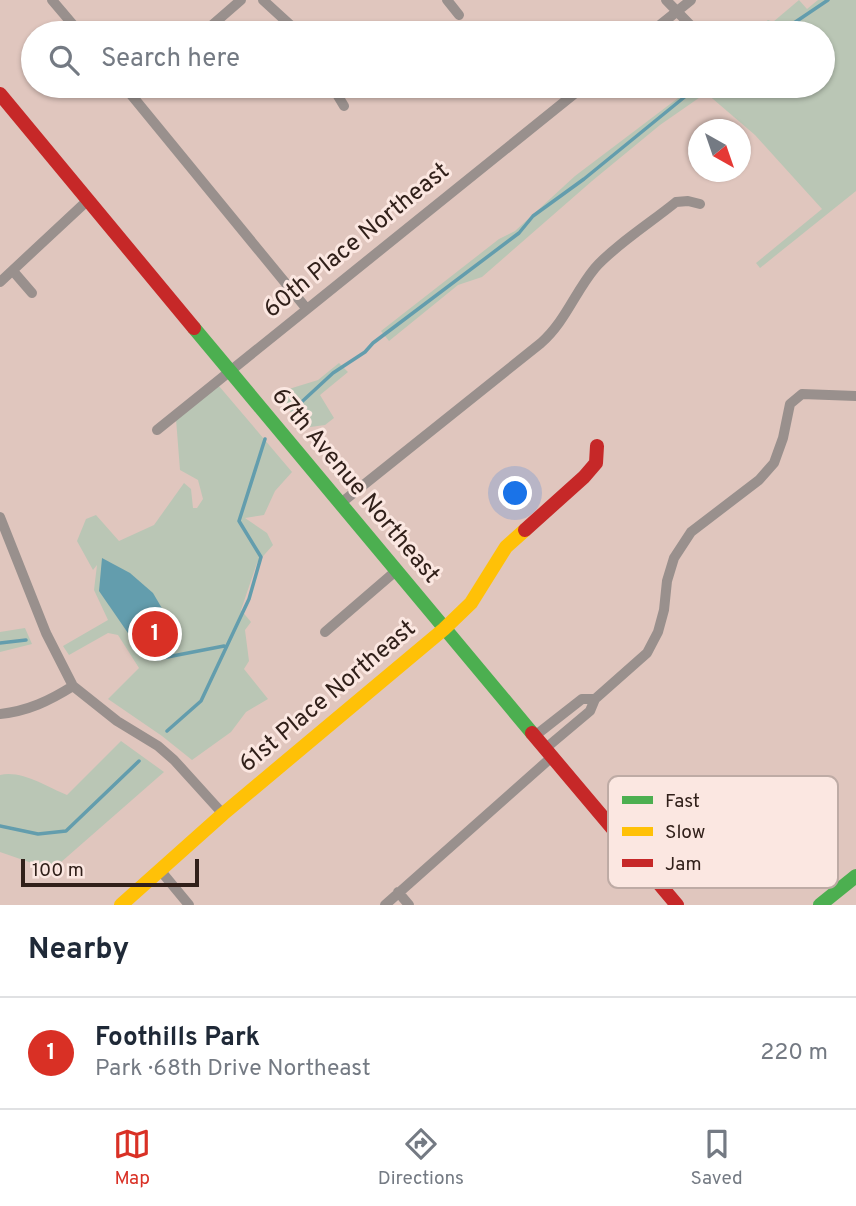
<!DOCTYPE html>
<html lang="en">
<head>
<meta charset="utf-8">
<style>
  :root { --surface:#fff; --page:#f6f6f7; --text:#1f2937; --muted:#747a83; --line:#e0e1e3; --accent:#d93025 }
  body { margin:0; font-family:Overpass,sans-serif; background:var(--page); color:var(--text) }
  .compass { position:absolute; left:688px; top:119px; width:63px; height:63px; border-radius:50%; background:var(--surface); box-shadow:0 2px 5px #0004; rotate:140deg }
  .scale { position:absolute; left:21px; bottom:18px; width:178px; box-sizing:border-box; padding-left:7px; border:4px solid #31201a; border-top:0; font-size:19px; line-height:24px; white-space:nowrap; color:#31201a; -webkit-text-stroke:5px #fbe7e1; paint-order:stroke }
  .you { position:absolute; left:516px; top:494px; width:24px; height:24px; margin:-18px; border:5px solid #fff; border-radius:50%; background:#1a73e8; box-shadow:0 0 0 10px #1a73e833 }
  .badge { display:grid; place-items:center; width:46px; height:46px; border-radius:50%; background:var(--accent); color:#fff; font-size:23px; font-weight:700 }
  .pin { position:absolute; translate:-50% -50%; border:4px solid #fff; box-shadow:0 2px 7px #0006 }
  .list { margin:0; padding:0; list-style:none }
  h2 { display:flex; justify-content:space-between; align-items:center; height:91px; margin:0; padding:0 28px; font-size:30px }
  h2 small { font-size:23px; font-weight:400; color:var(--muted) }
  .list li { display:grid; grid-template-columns:46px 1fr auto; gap:21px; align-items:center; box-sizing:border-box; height:112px; padding:0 28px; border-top:2px solid var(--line) }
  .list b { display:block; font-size:26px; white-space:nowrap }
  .list p { margin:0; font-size:23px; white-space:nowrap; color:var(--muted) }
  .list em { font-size:23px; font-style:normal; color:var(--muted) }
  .icon { flex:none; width:38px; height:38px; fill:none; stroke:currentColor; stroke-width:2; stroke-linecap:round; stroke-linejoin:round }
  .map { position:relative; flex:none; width:856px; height:905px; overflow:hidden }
  .search { position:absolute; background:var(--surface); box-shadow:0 2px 5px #0004; left:21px; right:21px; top:21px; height:77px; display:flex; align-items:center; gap:18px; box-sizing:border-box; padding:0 24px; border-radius:38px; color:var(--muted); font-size:26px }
  .sheet { height:203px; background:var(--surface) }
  nav { display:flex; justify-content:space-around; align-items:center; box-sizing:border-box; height:98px; border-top:2px solid var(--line); background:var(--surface); font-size:19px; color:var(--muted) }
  nav a { display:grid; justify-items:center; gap:4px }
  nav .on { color:var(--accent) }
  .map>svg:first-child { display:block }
</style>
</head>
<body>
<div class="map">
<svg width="856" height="905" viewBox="0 0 856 905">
  <rect width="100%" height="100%" fill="#e0c6be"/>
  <path fill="#bac6b5" d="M799,0L807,9L818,0H856V191L760,268L756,263L822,209L755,135L706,93L660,125L592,181L482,277L458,285L389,341L381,331L499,239L515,231L575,176L694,86H823V33H752L768,20L773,22Z
    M339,363L348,372L320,395L334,418L325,425L303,428L276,393L318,380Z
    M213,379L292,472L275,491L264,515L245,518L267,533L273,545L257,563L241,610L251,622L245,630L249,661L244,669L268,699L246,712L231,732L192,760L162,736L108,699L139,668L118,635L108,633L69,655L63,646L108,620L94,590L97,565L93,570L77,541L86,519L96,515L119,541L154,525L184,483L191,489L193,508H197L203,499L198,480L180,470L176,419Z
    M25,628L32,644L0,652V632Z
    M121,741L164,772L52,870L0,852V775C22,770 47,787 67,795Z"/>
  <path fill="#639dad" d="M102,558L130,573L153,593L177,634L161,653L139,649L99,591Z"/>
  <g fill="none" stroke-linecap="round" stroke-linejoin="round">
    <path stroke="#639dad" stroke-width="3.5" d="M770,32L782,31L828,0
      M294,409L333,373L365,352L373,343L519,233L533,216L584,179L698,86
      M0,643L26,640
      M150,649L157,659L224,646
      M167,731L201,701L249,599L261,557L239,521L265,439
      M0,826L38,834L66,831L139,761"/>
    <path stroke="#99908d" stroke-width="10" d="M52,0L80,33
      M263,0L299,33
      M447,0L459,15
      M666,0L698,33
      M203,33L241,0
      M650,33L691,0
      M124,86L306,308
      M332,86L344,106
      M13,271L32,293
      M0,282L87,201
      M157,430L584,86
      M341,503L541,343C565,322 575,292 595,268C614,246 653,221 676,202L688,201L700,204
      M0,517L46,633L73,686L117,721L158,746L174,760L223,814
      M325,632L397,570
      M595,699L647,653L658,632L664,610L667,581L674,558L691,532L759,480L774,463L783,438L790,404L802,394L856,396
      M0,714C28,711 49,701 73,686
      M536,735L582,699H595L590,711L546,748
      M160,870L189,905
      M398,892L409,905
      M385,905L553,756"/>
    <path stroke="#4caf50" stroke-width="14" d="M194,328L532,733
      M820,905L856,876"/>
    <path stroke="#ffc107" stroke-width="14" d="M121,905L223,814L444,629L471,603L506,547L525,530"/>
    <path stroke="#c62828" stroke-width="14" d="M0,94L194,328
      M525,530L584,477L596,463L597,446
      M532,733L677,905"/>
  </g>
  <g text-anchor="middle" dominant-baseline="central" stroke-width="6" stroke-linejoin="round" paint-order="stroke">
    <g font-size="24" fill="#31201a" stroke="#fbe7e1">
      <text transform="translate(357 241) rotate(-39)">60th Place Northeast</text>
      <text transform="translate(355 486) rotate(50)">67th Avenue Northeast</text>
      <text transform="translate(328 697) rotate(-40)">61st Place Northeast</text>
    </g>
  </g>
  <rect x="608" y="776" width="230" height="112" rx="10" fill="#fbe7e1" stroke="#beaba5" stroke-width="2"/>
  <rect x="622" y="796" width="31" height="8" fill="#4caf50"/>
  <rect x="622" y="827" width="31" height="9" fill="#ffc107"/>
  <rect x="622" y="859" width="31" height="8" fill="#c62828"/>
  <g font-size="19" fill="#31201a">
    <text x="665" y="807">Fast</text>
    <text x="665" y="838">Slow</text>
    <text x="665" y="870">Jam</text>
  </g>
</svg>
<svg class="compass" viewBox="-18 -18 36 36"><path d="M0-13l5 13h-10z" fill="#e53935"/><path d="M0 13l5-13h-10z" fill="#747a83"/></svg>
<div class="scale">100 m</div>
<div class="you"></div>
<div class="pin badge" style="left:155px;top:634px">1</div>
<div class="search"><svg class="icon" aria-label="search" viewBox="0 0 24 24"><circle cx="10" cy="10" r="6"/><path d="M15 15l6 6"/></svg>Search here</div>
</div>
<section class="sheet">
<h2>Nearby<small></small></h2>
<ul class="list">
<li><span class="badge">1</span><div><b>Foothills Park</b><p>Park · 68th Drive Northeast</p></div><em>220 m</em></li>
</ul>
</section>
<nav>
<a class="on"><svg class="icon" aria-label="map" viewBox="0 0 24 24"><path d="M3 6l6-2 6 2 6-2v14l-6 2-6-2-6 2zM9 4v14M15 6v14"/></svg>Map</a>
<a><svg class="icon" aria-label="directions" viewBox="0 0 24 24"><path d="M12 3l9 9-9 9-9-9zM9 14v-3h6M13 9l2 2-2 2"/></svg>Directions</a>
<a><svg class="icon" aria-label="saved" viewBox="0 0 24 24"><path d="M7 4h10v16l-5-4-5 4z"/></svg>Saved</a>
</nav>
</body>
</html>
